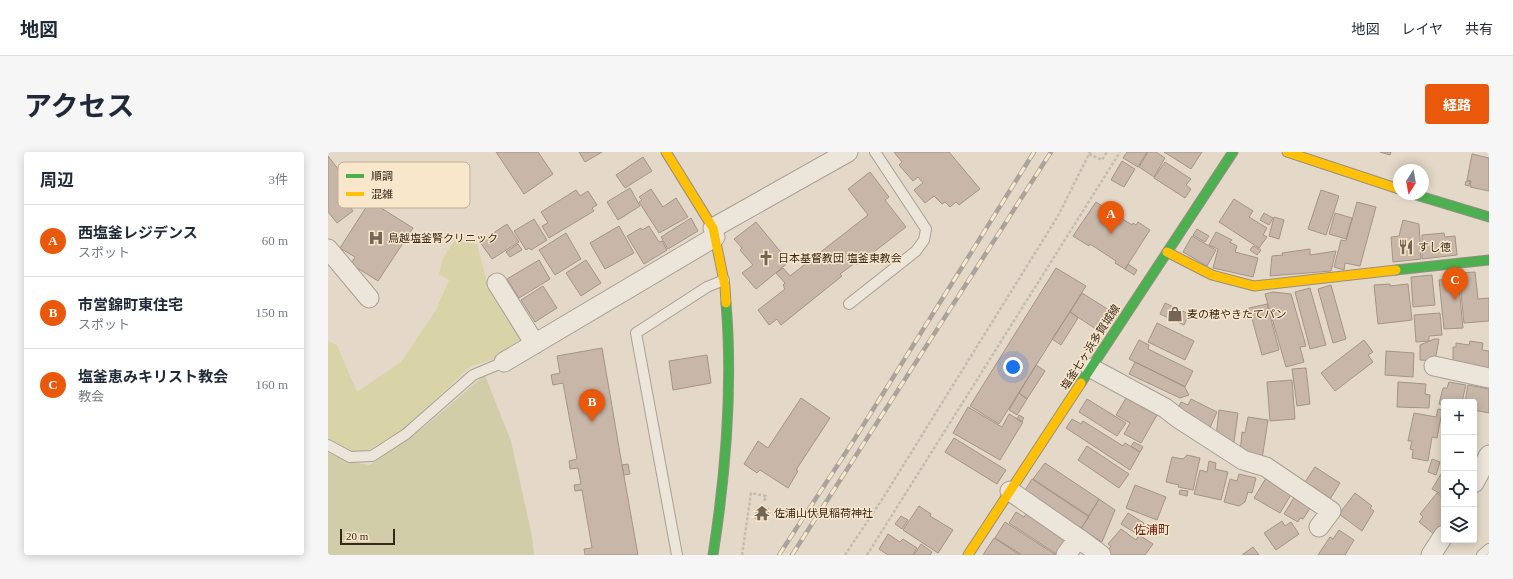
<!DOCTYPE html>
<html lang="ja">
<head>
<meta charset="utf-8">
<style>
  :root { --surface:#fff; --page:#f6f6f7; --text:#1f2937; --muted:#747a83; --line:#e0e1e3; --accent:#ea580c }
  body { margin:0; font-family:"Times New Roman","Noto Sans JP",serif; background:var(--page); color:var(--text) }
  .controls { position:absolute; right:12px; bottom:12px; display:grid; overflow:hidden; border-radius:4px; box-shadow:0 2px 10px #0003 }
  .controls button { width:36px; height:36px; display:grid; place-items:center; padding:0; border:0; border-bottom:1px solid var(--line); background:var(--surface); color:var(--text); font:20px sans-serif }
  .compass { position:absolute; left:1065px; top:12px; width:36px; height:36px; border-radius:50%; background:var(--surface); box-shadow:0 2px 10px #0003; rotate:191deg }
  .scale { position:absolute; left:12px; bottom:10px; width:55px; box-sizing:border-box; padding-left:4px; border:2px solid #37261a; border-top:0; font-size:11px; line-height:14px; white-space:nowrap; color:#37261a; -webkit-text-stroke:3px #f8e7cb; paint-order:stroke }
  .you { position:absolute; left:685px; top:215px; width:14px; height:14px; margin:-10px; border:3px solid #fff; border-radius:50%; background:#1a73e8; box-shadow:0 0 0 6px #1a73e833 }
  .badge { display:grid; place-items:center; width:26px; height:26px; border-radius:50%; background:var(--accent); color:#fff; font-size:13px; font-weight:700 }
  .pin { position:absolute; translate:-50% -33px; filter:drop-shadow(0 1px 2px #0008) }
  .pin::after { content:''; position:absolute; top:21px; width:14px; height:12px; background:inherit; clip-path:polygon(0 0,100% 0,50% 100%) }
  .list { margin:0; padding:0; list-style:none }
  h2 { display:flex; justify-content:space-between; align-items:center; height:52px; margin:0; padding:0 16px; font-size:17px }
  h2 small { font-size:13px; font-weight:400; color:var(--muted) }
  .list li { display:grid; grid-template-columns:26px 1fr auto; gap:12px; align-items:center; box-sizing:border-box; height:72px; padding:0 16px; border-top:1px solid var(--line) }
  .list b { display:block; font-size:15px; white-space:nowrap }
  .list p { margin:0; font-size:13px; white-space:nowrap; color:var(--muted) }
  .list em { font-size:13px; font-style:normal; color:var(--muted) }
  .icon { flex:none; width:22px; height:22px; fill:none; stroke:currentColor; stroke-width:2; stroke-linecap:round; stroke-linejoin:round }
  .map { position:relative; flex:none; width:1161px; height:403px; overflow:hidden; border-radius:4px }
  header { display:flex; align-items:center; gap:24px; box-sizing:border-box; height:56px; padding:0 20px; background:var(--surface); border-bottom:1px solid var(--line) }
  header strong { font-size:19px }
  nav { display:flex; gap:22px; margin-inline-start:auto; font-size:14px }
  .intro { display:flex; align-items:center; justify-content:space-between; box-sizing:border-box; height:96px; padding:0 24px }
  h1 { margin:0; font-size:28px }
  .button { padding:10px 18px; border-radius:4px; background:var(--accent); color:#fff; font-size:14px; font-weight:700 }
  main { display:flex; gap:24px; padding:0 24px }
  aside { flex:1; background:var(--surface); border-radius:4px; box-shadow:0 2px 10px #0003 }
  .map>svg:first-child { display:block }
</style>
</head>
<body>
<header>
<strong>地図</strong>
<nav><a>地図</a><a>レイヤ</a><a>共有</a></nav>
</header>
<div class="intro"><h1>アクセス</h1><a class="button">経路</a></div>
<main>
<aside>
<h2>周辺<small>3件</small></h2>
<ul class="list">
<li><span class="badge">A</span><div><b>西塩釜レジデンス</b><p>スポット</p></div><em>60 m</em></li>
<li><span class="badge">B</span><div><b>市営錦町東住宅</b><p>スポット</p></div><em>150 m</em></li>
<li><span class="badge">C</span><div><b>塩釜恵みキリスト教会</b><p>教会</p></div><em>160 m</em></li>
</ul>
</aside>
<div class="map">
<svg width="1161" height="403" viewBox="0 0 1161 403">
  <rect width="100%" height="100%" fill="#e4d9c8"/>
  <path fill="#d8d4a8" d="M126,89L149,92L160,134L193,188L163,208L143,214L75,278L39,299H22L0,286V189L9,193L29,240L73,210L108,158L121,128L111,122L115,106Z"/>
  <path fill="#d1cda9" d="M157,223L183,289L204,384L206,403H0V300L18,309L42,313L95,276Z"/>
  <path fill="#c8b6a8" stroke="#a49487" d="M168,0H210L225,22L196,42Z
    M251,0H274L257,10Z
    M566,0H621L652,37L631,53L628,50L622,55L617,50L614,52L606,44L597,51L586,38L595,31L590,25L585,29L571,13L574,10Z
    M799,0H819L810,15L795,6Z
    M820,0H828L837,6L826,25L811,15Z
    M836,0H874L863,17Z
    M1052,0H1063L1062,3Z
    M1144,2L1161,6V39L1142,35L1143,29L1139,28Z
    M0,4L31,44L20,52L25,59L9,71L0,60Z
    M315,5L324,19L297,36L288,23Z
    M794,9L807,17L796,35L783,28Z
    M837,10L863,27L858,33L863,37L857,46L826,26Z
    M542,20L561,45L557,48L578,75L529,113L527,111L512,122L514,124L453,173L449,167L441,173L430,158L457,137L455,133L457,131L448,121L455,116L462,124L540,63L520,37Z
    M1138,29H1142L1141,34L1137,33Z
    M302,36L312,54L290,68L279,50Z
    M323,37L335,55L348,46L360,65L331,81L311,50L314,48L311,45Z
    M248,38L252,44L260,39L269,53L264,56L266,59L221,86L214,74L220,71L213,60Z
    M993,38L1011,44L998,83L980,77Z
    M906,47L925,59L921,65L939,76L935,83L939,85L931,96L891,70Z
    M42,49L85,76L50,129L23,112L27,105L12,96Z
    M768,50L804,73L805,71L808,73L810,70L822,78L797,117L787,111L788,109L762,92L761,94L745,84Z
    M1029,50L1048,55L1032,114L1017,111L1016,118L1006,115L1013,88L1018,89Z
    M936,61L945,66L941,73L932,68Z
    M1007,61L1024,66L1018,87L1001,82Z
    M946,65L956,68L951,87L941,84Z
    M363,66L370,79L340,97L333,85Z
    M206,67L219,88L203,98L201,96L198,98L186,79Z
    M1075,68L1091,72L1093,107L1065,110L1063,85L1071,84Z
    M428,70L461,110L428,137L414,121L425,113L412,98L414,96L406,87Z
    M179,72L191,90L164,107L152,90Z
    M291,74L306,101L277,117L262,91Z
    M321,74L331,90L334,89L339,98L316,112L299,84L313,76L314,78Z
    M869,77L881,84L877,90L865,83Z
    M888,80L904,88L902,90L909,94L907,100L930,106L925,125L885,116L890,97L881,93Z
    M238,81L253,107L227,123L211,98Z
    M1116,81L1117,85L1127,84L1129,103L1094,107V83Z
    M864,84L888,98L879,114L855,100Z
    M190,92L194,98L182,105L178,100Z
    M925,94L933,98L929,103L922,98Z
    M982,97V103L1008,99L1003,119L942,124L944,104L955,103L954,101Z
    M211,108L222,127L191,146L179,127Z
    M258,108L273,131L253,144L238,121Z
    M800,112L809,118L806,123L797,117Z
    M728,116L758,134L671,272L642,254Z
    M1147,120L1150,147L1161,146V169L1136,171L1131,121Z
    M1104,123L1107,153L1085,155L1083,125Z
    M1130,126L1135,176L1116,177L1111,128Z
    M1062,132V134L1080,132L1084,168L1050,172L1046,133Z
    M1003,133L1018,187L1005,191L990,137Z
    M215,134L229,156L207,170L193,148Z
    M982,136L998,193L982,197L967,140Z
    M945,140L963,142L978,194L972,195L976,210L958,215L937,142Z
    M754,141L781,158L768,177L742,160Z
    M837,151L861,162L856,173L832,162Z
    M939,152L951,198L934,203L921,156Z
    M742,160L750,166L733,193L724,187Z
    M1112,161L1114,183L1101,184V189L1088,190L1086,163Z
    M829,171L866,189L857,208L820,190Z
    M1106,187H1111L1107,209L1092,208V193Z
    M811,188L821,193L820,197L865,219L857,235L801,207Z
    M1036,188L1045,200L1040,203L1045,210L1007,239L993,221Z
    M1142,189L1155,191L1154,198L1161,199V221L1125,214V195H1128V191L1141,193Z
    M274,196L294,313L310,403H257L256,397L264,396L254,338L247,339L246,333L253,332L250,316L242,317L241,309L249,307L235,231L225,233L223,223L232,221L229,204Z
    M1058,199L1086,201L1085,225L1057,223Z
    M379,203L383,231L345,238L341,209Z
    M807,210L856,234L861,243L852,246L801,222Z
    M708,213L717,219L699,247L691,241Z
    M978,216L982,252L969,254L964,217Z
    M964,228L967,267L942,269L939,230Z
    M1070,230L1098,232L1097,242L1102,243L1101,256L1069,255Z
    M1121,230L1138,233L1134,250H1116V253L1111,252L1115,236H1119Z
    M1140,233L1161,237V261L1146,258V250H1137Z
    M691,241L699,247L689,263L681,258Z
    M473,246L502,266L468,318L470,319L460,336L432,318L429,321L416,312L430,289L440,296Z
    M798,246L829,263L813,291L796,282L802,271L788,263Z
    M759,247L798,271L789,284L751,260Z
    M863,247L889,260L881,278L848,260L853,250L860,253Z
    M640,255L674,275L681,262L695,270L672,308L625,281Z
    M1110,257L1116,258V266L1113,265L1109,286L1104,285L1100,309L1084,306L1085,298L1082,297L1084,289H1080L1086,261L1108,265Z
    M891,258L910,261L906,290L894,289L888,285Z
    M691,263L696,266L693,270L689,267Z
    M920,265L940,268L934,307L912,301L914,280L917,281Z
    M744,267L753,272L755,269L795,294L797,291L812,300L802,318L738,276Z
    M626,286L678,318L669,332L617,300Z
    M806,290L815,295L812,300L803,294Z
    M759,294L801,322L791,336L750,308Z
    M859,303L872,306L865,338L850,335L851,333L838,330L844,305L855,307Z
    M1104,307L1112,310L1108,323L1100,320Z
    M881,309L888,311L887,317L900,320L893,348L866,342L872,318L879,320Z
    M717,311L771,347L761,364L705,327Z
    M300,312L302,322L296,323L294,313Z
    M987,315L1012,331L1002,347L977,330Z
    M1116,317V344L1104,337Z
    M911,322L928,326L924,341L920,340L917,350L911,354L896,350L902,327L909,329Z
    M938,326L964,341L952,361L926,346Z
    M704,327L761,365L750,380L694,343Z
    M807,333L838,345L829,368L798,356Z
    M852,338L860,339L859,344L851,342Z
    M1027,341L1044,354L1042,356L1046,359L1034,379L1011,362Z
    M1109,341L1116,347V371L1107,383L1091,370L1095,365L1092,362Z
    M967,344L984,353L975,367L972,366L970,370L956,362Z
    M771,347L787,358L774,390L753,377Z
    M591,354L603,362L602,364L625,378L610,401L575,378Z
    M429,356L441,357L439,369L427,367Z
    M688,360L696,365L699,360L742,388L730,403L681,371Z
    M800,361L816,371L809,382L793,372Z
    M573,364L580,368L574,377L567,372Z
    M954,369L957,374L963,370L971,382L948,398L936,381Z
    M677,370L728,403H694L667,386Z
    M793,377L808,388L811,383L825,392L817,403H780L778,401L783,394L780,392Z
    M1011,378L1026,388L1017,403H990L1002,385L1005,387Z
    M560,382L572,390L575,387L589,396L585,403H560L551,397Z
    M666,386L692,403H655Z
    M593,392L604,400L602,403H586Z
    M925,395L931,403H914Z"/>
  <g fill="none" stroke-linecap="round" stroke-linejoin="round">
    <g stroke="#a99e92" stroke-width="12">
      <path id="lane" d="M521,152L588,99L596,88L598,77L547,0
        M0,293L22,305L44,304L78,282L145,223L176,210
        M349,403L308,181L379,135L396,128
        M1154,403L1161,397"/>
    </g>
    <g stroke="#a99e92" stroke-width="21">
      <path id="street" d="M385,76L520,0
        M0,97L41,146
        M169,131L207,192
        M176,210L387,85
        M1106,214L1161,226
        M763,216L837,256L850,266L915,308L938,315L1003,359L991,375
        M1146,331L1161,303
        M682,339L750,386L738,403
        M750,386L773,403
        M1103,403L1116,383"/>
    </g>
    <g stroke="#988e82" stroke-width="11">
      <path id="fast" d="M1085,42L1161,65
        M1068,118L1161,108
        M753,231L905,0
        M385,403C398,320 405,235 398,151"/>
    </g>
    <g stroke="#988e82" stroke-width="11">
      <path id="slow" d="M338,0L385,76L397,134L398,151
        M959,0L1071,37
        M839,100L884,123L926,134L1068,118
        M640,403L753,231"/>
    </g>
    <path stroke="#c4bbb1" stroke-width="2.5" stroke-dasharray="3 2" stroke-linecap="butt" d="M761,2L774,8L779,0
      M414,403L423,341L438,344L436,350
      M517,403L555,346L730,64L762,0
      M539,403L792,0"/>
    <use href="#lane" stroke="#ece5da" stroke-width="10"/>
    <use href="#street" stroke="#ece5da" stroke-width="19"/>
    <use href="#fast" stroke="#4caf50" stroke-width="9"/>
    <use href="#slow" stroke="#ffc107" stroke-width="9"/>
    <g stroke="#aaa39b" stroke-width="4.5">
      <path id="rail" d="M451,403L526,288L706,0
        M464,403L723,0"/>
    </g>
    <use href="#rail" stroke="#f8e7cb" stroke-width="3" stroke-dasharray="9" stroke-linecap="butt"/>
  </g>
  <defs>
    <g id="hospital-bare" transform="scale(1.2)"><path d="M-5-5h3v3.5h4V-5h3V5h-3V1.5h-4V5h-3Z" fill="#746557" stroke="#f8e7cb" stroke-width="2.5" paint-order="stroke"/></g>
    <g id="restaurant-bare" transform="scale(1.2)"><path d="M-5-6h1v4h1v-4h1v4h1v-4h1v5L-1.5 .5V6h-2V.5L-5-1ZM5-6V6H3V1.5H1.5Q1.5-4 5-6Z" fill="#746557" stroke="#f8e7cb" stroke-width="2.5" paint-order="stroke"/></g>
    <g id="church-bare" transform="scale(1.2)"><path d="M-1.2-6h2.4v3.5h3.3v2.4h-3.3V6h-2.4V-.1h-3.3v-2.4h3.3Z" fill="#746557" stroke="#f8e7cb" stroke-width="2.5" paint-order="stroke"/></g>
    <g id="shop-bare" transform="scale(1.2)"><path d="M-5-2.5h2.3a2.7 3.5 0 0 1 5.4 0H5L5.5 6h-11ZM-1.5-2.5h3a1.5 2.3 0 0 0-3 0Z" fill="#746557" stroke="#f8e7cb" stroke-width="2.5" paint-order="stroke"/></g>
    <g id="temple-bare" transform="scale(1.2)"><path d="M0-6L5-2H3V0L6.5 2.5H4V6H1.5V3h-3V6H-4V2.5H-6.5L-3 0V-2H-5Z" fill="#746557" stroke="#f8e7cb" stroke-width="2.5" paint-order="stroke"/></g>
  </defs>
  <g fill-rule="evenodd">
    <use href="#hospital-bare" x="48" y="86"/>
    <use href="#restaurant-bare" x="1078" y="95"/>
    <use href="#church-bare" x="438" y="106"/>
    <use href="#shop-bare" x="847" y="162"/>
    <use href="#temple-bare" x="434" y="361"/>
  </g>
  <g text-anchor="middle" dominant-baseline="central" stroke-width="3" stroke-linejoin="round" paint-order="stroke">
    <g font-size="11" fill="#37261a" stroke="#f8e7cb" text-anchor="start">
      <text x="60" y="86">鳥越塩釜腎クリニック</text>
      <text x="1090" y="95">すし徳</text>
      <text x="450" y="106">日本基督教団 塩釜東教会</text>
      <text x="859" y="162">麦の穂やきたてパン</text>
      <text x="446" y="361">佐浦山伏見稲荷神社</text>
    </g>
    <g font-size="11" fill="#37261a" stroke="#f8e7cb">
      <text transform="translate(762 195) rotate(-57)">塩釜七ヶ浜多賀城線</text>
    </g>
    <g font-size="12" fill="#682015" stroke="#f8e7cb">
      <text x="824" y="378">佐浦町</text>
    </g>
  </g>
  <rect x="10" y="10" width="132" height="46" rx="6" fill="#f8e7cb" stroke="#bead96" stroke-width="1"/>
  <rect x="18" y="22" width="18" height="4" fill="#4caf50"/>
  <rect x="18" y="40" width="18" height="4" fill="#ffc107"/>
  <g font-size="11" fill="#37261a">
    <text x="43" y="28">順調</text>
    <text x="43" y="46">混雑</text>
  </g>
</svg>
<div class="controls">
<button>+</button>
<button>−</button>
<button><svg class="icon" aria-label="locate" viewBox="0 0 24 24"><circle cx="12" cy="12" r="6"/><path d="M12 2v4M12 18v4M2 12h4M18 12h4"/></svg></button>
<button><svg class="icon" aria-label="layers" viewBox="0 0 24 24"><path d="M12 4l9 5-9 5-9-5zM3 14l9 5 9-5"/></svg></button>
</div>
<svg class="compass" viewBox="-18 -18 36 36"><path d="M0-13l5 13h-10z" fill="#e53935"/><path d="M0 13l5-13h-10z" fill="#747a83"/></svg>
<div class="scale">20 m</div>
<div class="you"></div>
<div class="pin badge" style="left:783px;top:82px">A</div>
<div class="pin badge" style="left:264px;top:270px">B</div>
<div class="pin badge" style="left:1127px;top:148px">C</div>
</div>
</main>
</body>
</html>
